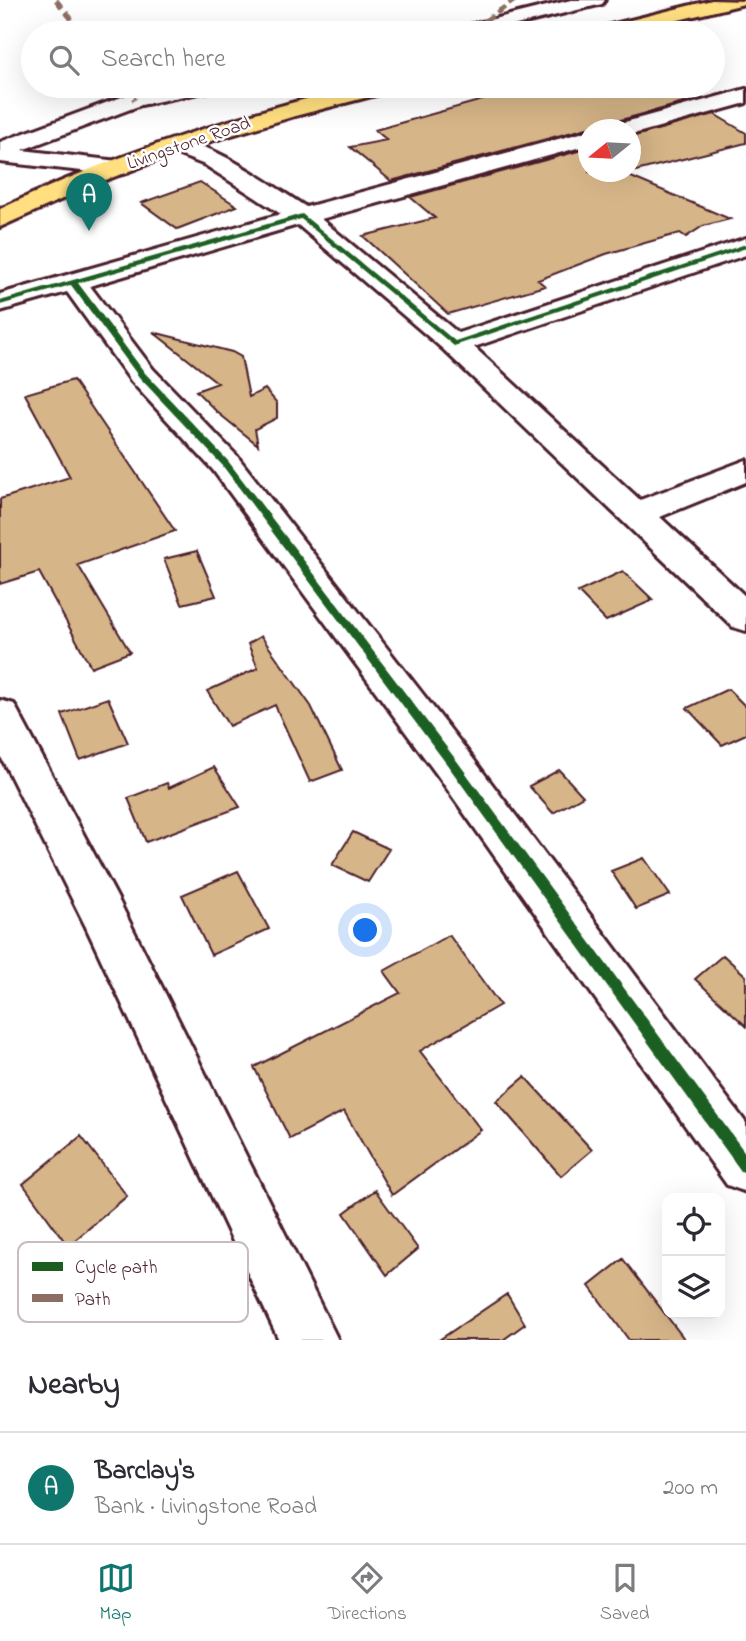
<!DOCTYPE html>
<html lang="en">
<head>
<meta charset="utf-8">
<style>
  :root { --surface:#fff; --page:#f2f2f3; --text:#2b2b33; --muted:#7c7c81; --line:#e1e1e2; --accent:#0f766e }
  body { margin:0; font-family:"Indie Flower",sans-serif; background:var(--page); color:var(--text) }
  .controls { position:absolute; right:21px; bottom:21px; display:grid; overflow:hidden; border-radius:14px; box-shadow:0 7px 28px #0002 }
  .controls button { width:63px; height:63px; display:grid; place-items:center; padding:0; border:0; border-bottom:2px solid var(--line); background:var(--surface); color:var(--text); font:35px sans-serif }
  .compass { position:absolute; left:578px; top:119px; width:63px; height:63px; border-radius:50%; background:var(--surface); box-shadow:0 7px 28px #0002; rotate:252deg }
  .you { position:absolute; left:366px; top:931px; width:24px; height:24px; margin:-18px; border:5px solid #fff; border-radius:50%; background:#1a73e8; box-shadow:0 0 0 10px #1a73e833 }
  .badge { display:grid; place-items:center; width:46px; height:46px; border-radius:50%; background:var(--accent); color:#fff; font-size:23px; font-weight:700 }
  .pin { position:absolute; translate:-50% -58px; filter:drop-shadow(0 2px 4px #0008) }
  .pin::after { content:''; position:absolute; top:37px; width:24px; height:21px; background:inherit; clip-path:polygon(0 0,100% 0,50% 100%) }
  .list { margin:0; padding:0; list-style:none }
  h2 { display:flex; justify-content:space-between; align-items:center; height:91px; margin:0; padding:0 28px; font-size:30px }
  h2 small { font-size:23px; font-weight:400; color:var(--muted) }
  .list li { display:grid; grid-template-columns:46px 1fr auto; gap:21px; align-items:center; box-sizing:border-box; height:112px; padding:0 28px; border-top:2px solid var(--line) }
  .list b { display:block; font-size:26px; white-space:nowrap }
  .list p { margin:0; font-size:23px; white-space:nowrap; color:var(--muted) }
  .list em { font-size:23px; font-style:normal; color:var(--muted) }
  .icon { flex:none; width:38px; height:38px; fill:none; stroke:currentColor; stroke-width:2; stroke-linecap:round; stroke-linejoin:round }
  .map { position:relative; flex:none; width:746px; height:1340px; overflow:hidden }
  .search { position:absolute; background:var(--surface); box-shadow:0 7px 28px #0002; left:21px; right:21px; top:21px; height:77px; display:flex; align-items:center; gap:18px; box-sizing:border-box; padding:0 24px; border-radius:38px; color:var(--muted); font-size:26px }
  .sheet { height:203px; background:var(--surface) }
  nav { display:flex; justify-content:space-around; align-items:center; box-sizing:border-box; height:98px; border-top:2px solid var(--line); background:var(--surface); font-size:19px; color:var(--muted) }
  nav a { display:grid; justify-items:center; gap:4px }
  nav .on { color:var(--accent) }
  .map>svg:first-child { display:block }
</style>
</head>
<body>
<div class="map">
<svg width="746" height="1340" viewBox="0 0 746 1340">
  <rect width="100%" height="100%" fill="#fff"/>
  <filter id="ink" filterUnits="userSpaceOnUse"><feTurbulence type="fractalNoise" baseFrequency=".0143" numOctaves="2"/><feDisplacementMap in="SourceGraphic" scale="14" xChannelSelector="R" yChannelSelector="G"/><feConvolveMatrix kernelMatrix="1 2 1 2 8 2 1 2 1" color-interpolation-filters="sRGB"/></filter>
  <g filter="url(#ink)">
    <path fill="#d6b588" stroke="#4a1f2b" stroke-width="2" d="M532,86H664L691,101L613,122L609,130L587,128L391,181L350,147L387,140L375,130Z
      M714,114L746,133V143L624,174L730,219L703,226L686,237L680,233L606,254L538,280L545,286L448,314L363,236L435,218L410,197L589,148V172H631V137Z
      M200,182L237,206L177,229L141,203Z
      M153,332L232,352L241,357L249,397L265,389L277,403V418L255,429L258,445L217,412L196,391L218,383Z
      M73,380L175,531L78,565L130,652L91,667L39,572L0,584V499L70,477L25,394Z
      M197,551L216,596L182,604L164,559Z
      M623,571L653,600L606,621L578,592Z
      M261,636L311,706L342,770L310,782L275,705L229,726L207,691L258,668L248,644Z
      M728,689L746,707V734L722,745L687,708Z
      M108,698L128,743L80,760L62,714Z
      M214,767L240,807L146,842L128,798L167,783L169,788Z
      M559,770L583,796L553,813L529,786Z
      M353,832L389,849L368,882L332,865Z
      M644,858L670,895L636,909L611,871Z
      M238,871L269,929L211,955L182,895Z
      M449,935L500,1005L420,1051L481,1130L392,1195L344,1111L290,1139L254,1067L400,993L384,971Z
      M723,955L746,976V1026L695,979Z
      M525,1077L592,1150L561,1176L496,1101Z
      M81,1136L127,1196L68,1246L23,1184Z
      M375,1190L418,1249L387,1275L344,1213Z
      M623,1259L685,1340H629L589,1286Z
      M507,1294L525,1324L503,1340H439Z"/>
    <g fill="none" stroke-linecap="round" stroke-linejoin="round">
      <g stroke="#4a1f2b" stroke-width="6">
        <path id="minor" d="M571,0H605L602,4L484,33H450L453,29Z
          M170,86H211L208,91L141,105L22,150L118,161L127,163L130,168L127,173L118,175L0,162V142L127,95Z
          M746,89V103L630,135V130H611L614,125Z
          M588,131V145L321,219L458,333L746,238V255L474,347L640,500L746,460V482L660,517L746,597V631L733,627L444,350L298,225L90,286L153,369L237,456L468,752L746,1123V1192L727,1185L438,776L213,470L131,381L67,292L0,311V294L281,214L205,165L169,151L165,146L169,141C201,133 277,189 306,207Z
          M0,700L14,704L119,901L338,1340H279L86,927L0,755Z"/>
      </g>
      <g stroke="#4a1f2b" stroke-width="6">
        <path id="highway" d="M712,0L746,1L744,4L625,33H591L594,29Z
          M357,86H394L391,91L295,116L195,146L98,183L0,227V209C114,154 234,116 357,86Z"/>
      </g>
      <use href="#minor" fill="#fff" fill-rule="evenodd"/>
      <use href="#highway" fill="#ffdf80" fill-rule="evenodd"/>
      <path stroke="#8d6e63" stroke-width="5" stroke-dasharray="10 5" stroke-linecap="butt" d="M56,0L83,33
        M472,30L515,0
        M124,86L135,100"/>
      <g stroke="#fff" stroke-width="5">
        <path id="cycleway" d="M302,214L455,341L746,244V248L454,346L301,219L78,283L145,373L228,461L457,761L746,1154V1173L741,1171L449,767L222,465L139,377L71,285L0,305V301Z"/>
      </g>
      <use href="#cycleway" fill="#1b5e20" fill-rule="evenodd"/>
    </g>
  </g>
  <g text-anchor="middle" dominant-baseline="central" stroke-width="5" stroke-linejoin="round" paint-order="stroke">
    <g font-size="19" fill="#4a1f2b" stroke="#fff">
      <text transform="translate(189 144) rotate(-19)">Livingstone Road</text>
    </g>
  </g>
  <rect x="18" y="1242" width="230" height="80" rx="10" fill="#fff" stroke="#c9bcbf" stroke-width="2"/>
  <rect x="32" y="1262" width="31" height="9" fill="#1b5e20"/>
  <rect x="32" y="1294" width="31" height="8" fill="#8d6e63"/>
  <g font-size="19" fill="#4a1f2b">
    <text x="75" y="1273">Cycle path</text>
    <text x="75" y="1305">Path</text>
  </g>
</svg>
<div class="controls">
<button><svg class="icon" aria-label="locate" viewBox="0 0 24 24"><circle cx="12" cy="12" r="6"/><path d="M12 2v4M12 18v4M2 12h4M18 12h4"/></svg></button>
<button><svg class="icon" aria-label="layers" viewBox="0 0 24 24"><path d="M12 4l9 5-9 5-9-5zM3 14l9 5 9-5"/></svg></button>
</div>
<svg class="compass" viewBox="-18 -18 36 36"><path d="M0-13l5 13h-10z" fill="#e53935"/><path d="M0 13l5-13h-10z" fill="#7c7c81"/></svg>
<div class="you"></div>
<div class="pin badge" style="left:89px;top:231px">A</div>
<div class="search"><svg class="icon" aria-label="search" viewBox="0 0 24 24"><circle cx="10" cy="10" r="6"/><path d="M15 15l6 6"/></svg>Search here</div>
</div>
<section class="sheet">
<h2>Nearby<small></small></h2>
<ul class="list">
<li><span class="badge">A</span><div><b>Barclay's</b><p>Bank · Livingstone Road</p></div><em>200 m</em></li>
</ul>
</section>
<nav>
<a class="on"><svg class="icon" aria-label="map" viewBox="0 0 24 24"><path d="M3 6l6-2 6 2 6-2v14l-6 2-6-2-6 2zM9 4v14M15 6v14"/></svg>Map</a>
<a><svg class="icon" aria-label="directions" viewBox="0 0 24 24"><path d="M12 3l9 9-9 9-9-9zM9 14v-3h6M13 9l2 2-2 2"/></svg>Directions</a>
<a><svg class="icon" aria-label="saved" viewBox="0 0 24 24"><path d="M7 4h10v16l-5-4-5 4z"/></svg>Saved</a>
</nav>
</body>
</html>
